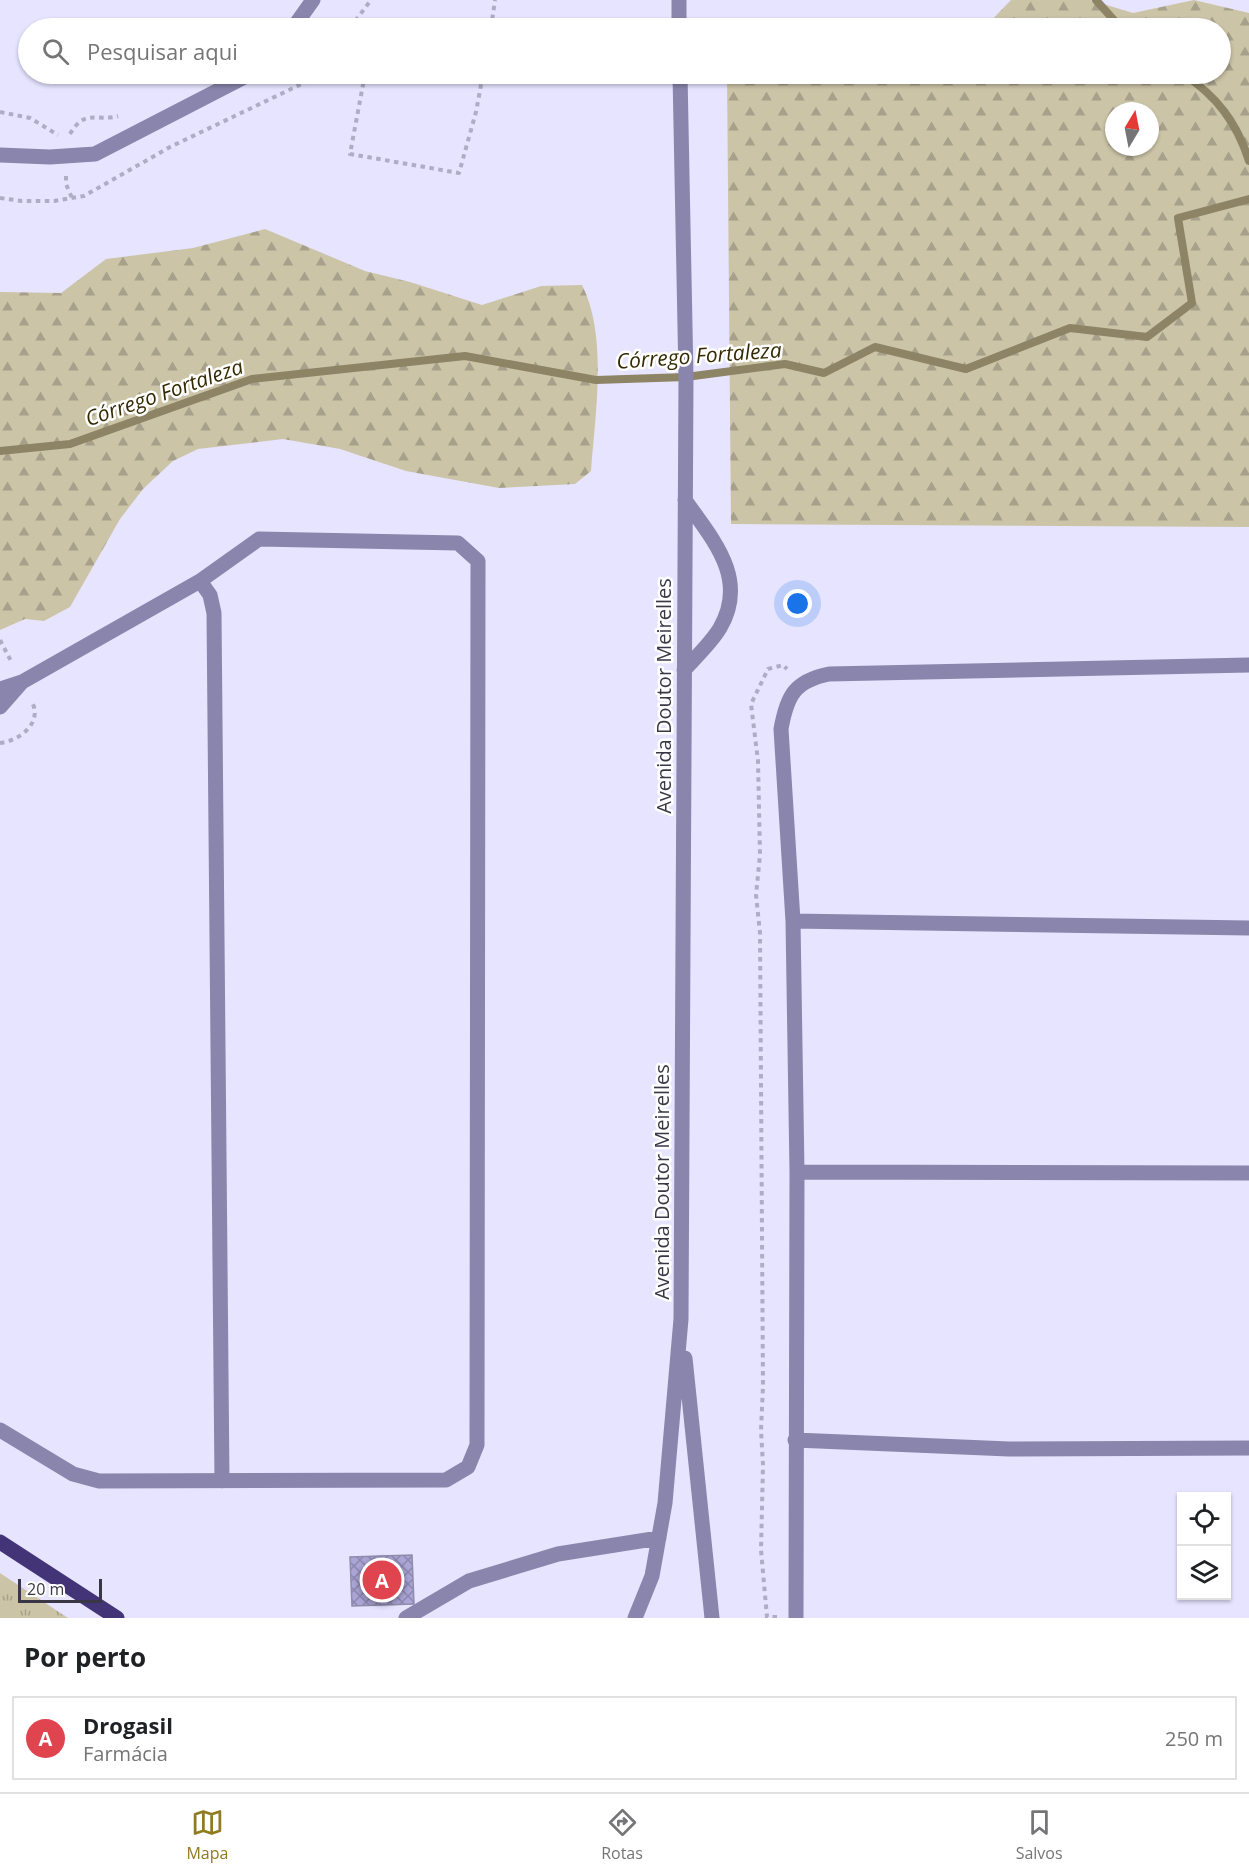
<!DOCTYPE html>
<html lang="pt">
<head>
<meta charset="utf-8">
<style>
  :root { --surface:#fff; --page:#f2f2f2; --text:#202124; --muted:#757577; --line:#e0e0e0; --accent:#907b21 }
  body { margin:0; font-family:"Open Sans",sans-serif; background:var(--page); color:var(--text) }
  .controls { position:absolute; right:18px; bottom:18px; display:grid; overflow:hidden; border-radius:0px; box-shadow:0 2px 4px #0004 }
  .controls button { width:54px; height:54px; display:grid; place-items:center; padding:0; border:0; border-bottom:2px solid var(--line); background:var(--surface); color:var(--text); font:30px sans-serif }
  .compass { position:absolute; left:1105px; top:102px; width:54px; height:54px; border-radius:50%; background:var(--surface); box-shadow:0 2px 4px #0004; rotate:10deg }
  .scale { position:absolute; left:18px; bottom:15px; width:84px; box-sizing:border-box; padding-left:6px; border:3px solid #393745; border-top:0; font-size:16px; line-height:21px; white-space:nowrap; color:#393745; -webkit-text-stroke:4px #fff; paint-order:stroke }
  .you { position:absolute; left:798px; top:604px; width:21px; height:21px; margin:-15px; border:4px solid #fff; border-radius:50%; background:#1a73e8; box-shadow:0 0 0 9px #1a73e833 }
  .badge { display:grid; place-items:center; width:39px; height:39px; border-radius:50%; background:var(--accent); color:#fff; font-size:20px; font-weight:700 }
  .pin { position:absolute; translate:-50% -50%; border:3px solid #fff; box-shadow:0 2px 6px #0006 }
  .list { margin:0; padding:0; list-style:none }
  h2 { display:flex; justify-content:space-between; align-items:center; height:78px; margin:0; padding:0 24px; font-size:26px }
  h2 small { font-size:20px; font-weight:400; color:var(--muted) }
  .list li { display:grid; grid-template-columns:39px 1fr auto; gap:18px; align-items:center; box-sizing:border-box; height:84px; margin:0 12px 12px; padding:0 12px; border:2px solid var(--line); border-radius:0px }
  .list b { display:block; font-size:22px; white-space:nowrap }
  .list p { margin:0; font-size:20px; white-space:nowrap; color:var(--muted) }
  .list em { font-size:20px; font-style:normal; color:var(--muted) }
  .icon { flex:none; width:33px; height:33px; fill:none; stroke:currentColor; stroke-width:2; stroke-linecap:round; stroke-linejoin:round }
  .map { position:relative; flex:none; width:1249px; height:1618px; overflow:hidden }
  .search { position:absolute; background:var(--surface); box-shadow:0 2px 4px #0004; left:18px; right:18px; top:18px; height:66px; display:flex; align-items:center; gap:15px; box-sizing:border-box; padding:0 21px; border-radius:33px; color:var(--muted); font-size:22px }
  .sheet { height:174px; background:var(--surface) }
  nav { display:flex; justify-content:space-around; align-items:center; box-sizing:border-box; height:84px; border-top:2px solid var(--line); background:var(--surface); font-size:16px; color:var(--muted) }
  nav a { display:grid; justify-items:center; gap:3px }
  nav .on { color:var(--accent) }
  .map>svg:first-child { display:block }
</style>
</head>
<body>
<div class="map">
<svg width="1249" height="1618" viewBox="0 0 1249 1618">
  <defs>
    <pattern id="grass-tufts" width="24" height="20" patternUnits="userSpaceOnUse" patternTransform="scale(1.5)"><rect width="24" height="20" fill="#ccc4a7"/><path d="M3 7l-1-3M5 7V3M7 7l1-3M15 17l-1-3M17 17v-4M19 17l1-3" fill="none" stroke="#a7a08a"/></pattern>
    <pattern id="forest-firs" width="22" height="20" patternUnits="userSpaceOnUse" patternTransform="scale(1.5)"><rect width="22" height="20" fill="#ccc4a7"/><path d="M5 1l3.5 6h-7zM16 11l3.5 6h-7z" fill="#a7a08a"/></pattern>
    <pattern id="building-cross-hatch" width="8" height="8" patternUnits="userSpaceOnUse" patternTransform="scale(1.5)"><rect width="8" height="8" fill="#aba5d5"/><path d="M0 0l8 8M0 8l8-8" fill="none" stroke="#8c87af"/></pattern>
  </defs>
  <rect width="100%" height="100%" fill="#e6e4ff"/>
  <path fill="url(#grass-tufts)" d="M0,1573L68,1618H0Z"/>
  <path fill="url(#forest-firs)" fill-rule="evenodd" d="M1011,0H1090L1133,13L1194,0L1249,13V527L731,524L727,74L886,76L895,74H1220V28H984ZM1114,111H1150V147H1114Z
    M265,229L365,271L410,282L482,305L541,286L582,285C608,336 595,415 591,471L575,484L499,488L406,471L340,449L283,439L198,449L173,461L143,489L120,519L70,607L44,621L25,619L0,630V292L61,293L106,259L193,248Z"/>
  <g fill="none" stroke-linecap="round" stroke-linejoin="round">
    <path stroke="#8d8365" stroke-width="8" d="M1096,0L1121,28
      M1183,74C1217,96 1237,123 1249,161
      M0,451L70,444L252,379L465,356L596,380L686,377L785,364L824,373L875,347L966,369L1070,328L1147,337L1192,303L1178,218L1249,199"/>
  </g>
  <path fill="url(#building-cross-hatch)" stroke="#908cab" stroke-width="1.5" d="M412,1555L414,1604L352,1606L350,1557Z"/>
  <g fill="none" stroke-linecap="round" stroke-linejoin="round">
    <path stroke="#afadc4" stroke-width="4" stroke-dasharray="4.5 4.5" stroke-linecap="butt" d="M354,23L367,28
      M350,28L371,0
      M491,28L495,0
      M365,74L350,154L459,173L476,112L483,74
      M0,112L30,118L58,135
      M70,134C85,108 97,122 118,116
      M66,176V184L72,198
      M0,198L22,201H54L84,196L170,147L312,79L316,74
      M0,640L12,663
      M0,743C19,741 43,723 32,702
      M777,1617H767L761,1550L763,1465L761,1430L763,1386L760,933L756,895L760,855L758,761L751,704L768,669L783,665L787,669"/>
    <path stroke="#8a85ac" stroke-width="15" d="M679,0V28
      M293,28L313,0
      M0,155L50,157L95,154L250,74
      M200,581L210,595L214,613L222,1481
      M684,670C696,657 711,643 720,628C749,578 712,539 685,500
      M0,689L22,682L0,707
      M793,921L1249,928
      M797,1172L1249,1173
      M685,1358L712,1618
      M0,1430L73,1474L99,1481L446,1480L468,1467L477,1445L478,561L458,543L259,539L200,581L22,682
      M795,1440L1009,1449L1249,1448
      M406,1618L469,1581L558,1554L659,1538
      M635,1618L652,1576L665,1503L681,1319L686,377L680,74
      M796,1618L797,1172L793,921L781,729C787,695 795,681 829,674L1249,665"/>
    <path stroke="#423476" stroke-width="15" d="M0,1542L117,1618"/>
  </g>
  <g text-anchor="middle" dominant-baseline="central" stroke-width="5" stroke-linejoin="round" paint-order="stroke">
    <g font-size="20" fill="#393745" stroke="#fff">
      <text transform="translate(663 696) rotate(-90)">Avenida Doutor Meirelles</text>
      <text transform="translate(661 1182) rotate(-90)">Avenida Doutor Meirelles</text>
    </g>
    <g font-size="21" font-style="italic" fill="#332900" stroke="#fff">
      <text transform="translate(699 355) rotate(-4)">Córrego Fortaleza</text>
      <text transform="translate(164 392) rotate(-19)">Córrego Fortaleza</text>
    </g>
  </g>
</svg>
<div class="controls">
<button><svg class="icon" aria-label="locate" viewBox="0 0 24 24"><circle cx="12" cy="12" r="6"/><path d="M12 2v4M12 18v4M2 12h4M18 12h4"/></svg></button>
<button><svg class="icon" aria-label="layers" viewBox="0 0 24 24"><path d="M12 4l9 5-9 5-9-5zM3 14l9 5 9-5"/></svg></button>
</div>
<svg class="compass" viewBox="-18 -18 36 36"><path d="M0-13l5 13h-10z" fill="#e53935"/><path d="M0 13l5-13h-10z" fill="#757577"/></svg>
<div class="scale">20 m</div>
<div class="you"></div>
<div class="pin badge" style="left:382px;top:1580px;background:#e0444e">A</div>
<div class="search"><svg class="icon" aria-label="search" viewBox="0 0 24 24"><circle cx="10" cy="10" r="6"/><path d="M15 15l6 6"/></svg>Pesquisar aqui</div>
</div>
<section class="sheet">
<h2>Por perto<small></small></h2>
<ul class="list">
<li><span class="badge" style="background:#e0444e">A</span><div><b>Drogasil</b><p>Farmácia</p></div><em>250 m</em></li>
</ul>
</section>
<nav>
<a class="on"><svg class="icon" aria-label="map" viewBox="0 0 24 24"><path d="M3 6l6-2 6 2 6-2v14l-6 2-6-2-6 2zM9 4v14M15 6v14"/></svg>Mapa</a>
<a><svg class="icon" aria-label="directions" viewBox="0 0 24 24"><path d="M12 3l9 9-9 9-9-9zM9 14v-3h6M13 9l2 2-2 2"/></svg>Rotas</a>
<a><svg class="icon" aria-label="saved" viewBox="0 0 24 24"><path d="M7 4h10v16l-5-4-5 4z"/></svg>Salvos</a>
</nav>
</body>
</html>
